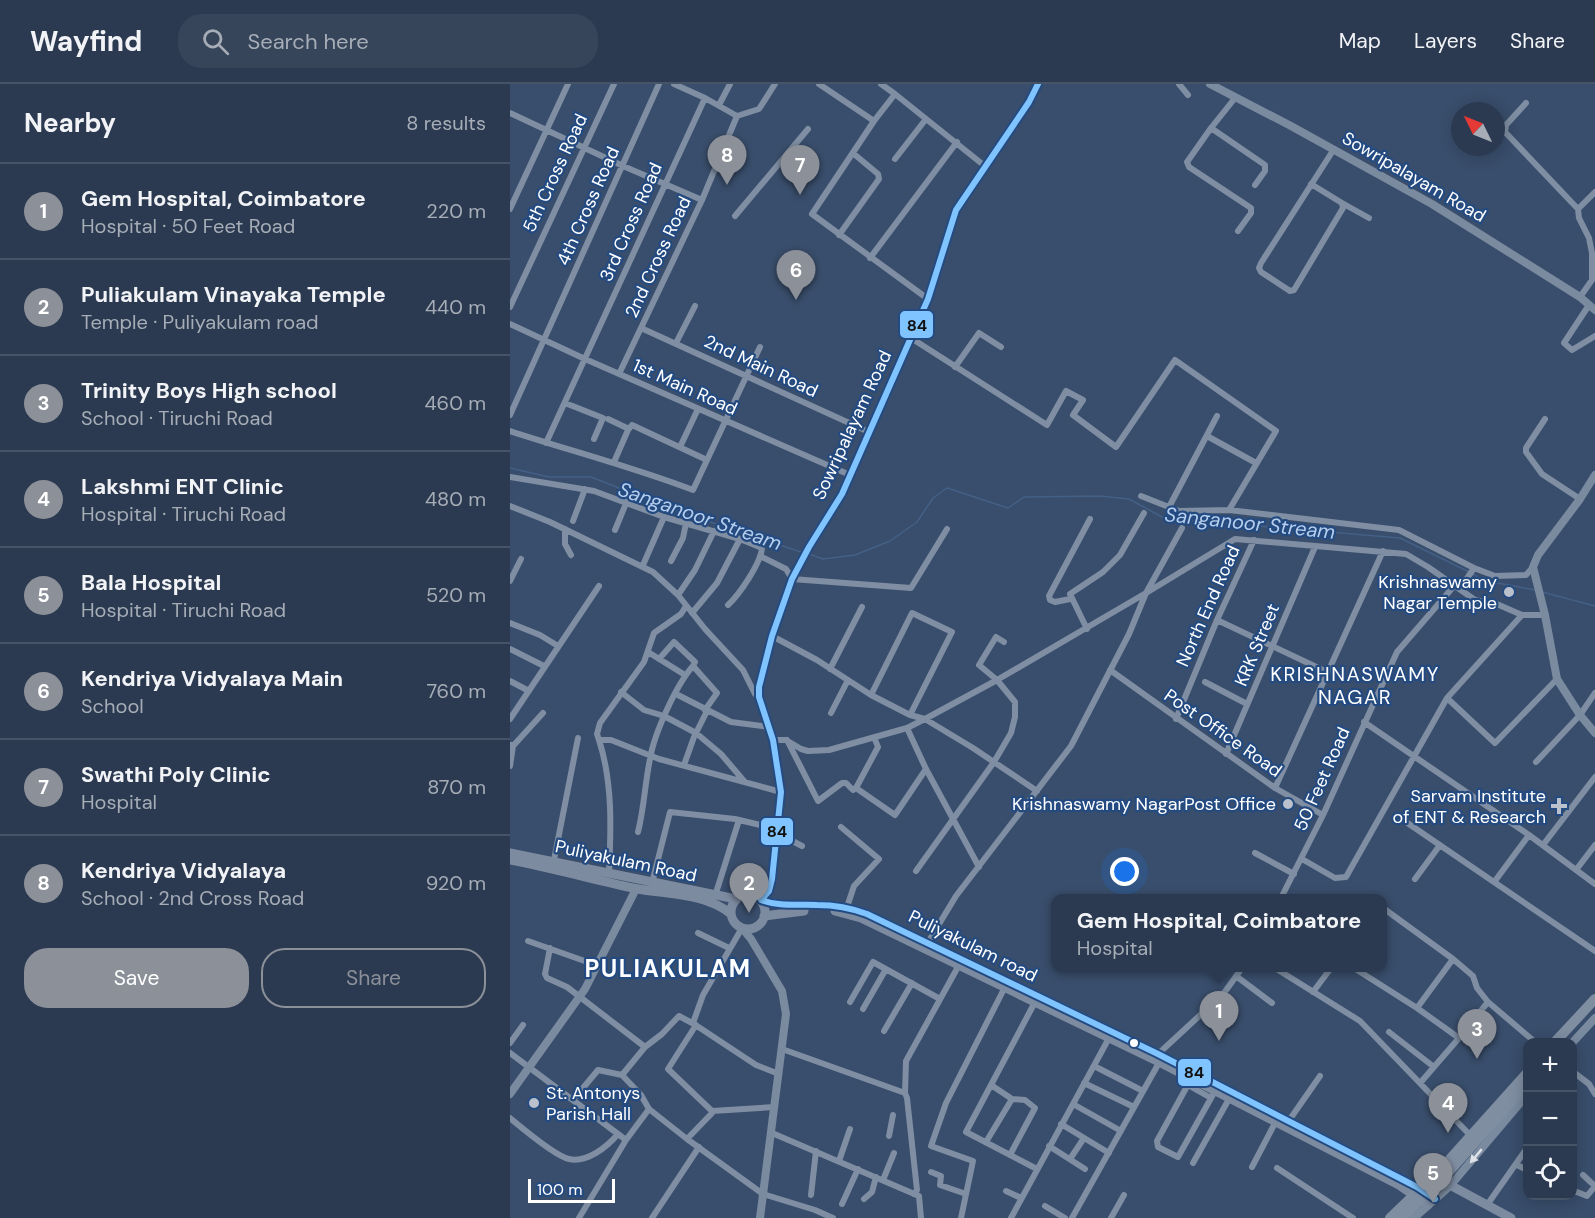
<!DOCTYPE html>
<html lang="en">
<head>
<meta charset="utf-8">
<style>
  :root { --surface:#2b3a51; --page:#37455b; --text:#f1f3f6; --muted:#a6adb7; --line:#475468; --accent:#8c9099 }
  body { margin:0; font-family:"DM Sans",sans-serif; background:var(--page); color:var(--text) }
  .controls { position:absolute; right:18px; bottom:18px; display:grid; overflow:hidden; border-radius:12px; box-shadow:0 3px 15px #0003 }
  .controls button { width:54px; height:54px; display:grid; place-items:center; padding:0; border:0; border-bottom:2px solid var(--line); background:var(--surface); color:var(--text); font:30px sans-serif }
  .compass { position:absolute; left:941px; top:18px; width:54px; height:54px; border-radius:50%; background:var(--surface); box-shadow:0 3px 15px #0003; rotate:313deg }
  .scale { position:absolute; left:18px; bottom:15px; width:87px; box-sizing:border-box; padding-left:6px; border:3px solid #fff; border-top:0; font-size:16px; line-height:21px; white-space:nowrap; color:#fff; -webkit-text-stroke:4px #244b81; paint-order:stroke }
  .you { position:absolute; left:615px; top:788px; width:21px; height:21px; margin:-15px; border:4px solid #fff; border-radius:50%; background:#1a73e8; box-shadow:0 0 0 9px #1a73e833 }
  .badge { display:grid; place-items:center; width:39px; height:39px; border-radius:50%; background:var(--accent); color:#fff; font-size:20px; font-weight:700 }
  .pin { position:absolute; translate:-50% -50px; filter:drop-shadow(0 2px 3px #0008) }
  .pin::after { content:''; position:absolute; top:32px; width:21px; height:18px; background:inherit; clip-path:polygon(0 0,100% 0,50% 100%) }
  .popup { position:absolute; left:541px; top:810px; width:336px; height:78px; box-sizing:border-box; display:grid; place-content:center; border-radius:12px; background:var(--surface); filter:drop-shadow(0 2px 4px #0005); font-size:20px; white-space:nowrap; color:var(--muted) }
  .popup b { font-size:22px; color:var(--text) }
  .popup::after { content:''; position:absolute; left:50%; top:100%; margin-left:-12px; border:12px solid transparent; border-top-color:var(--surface) }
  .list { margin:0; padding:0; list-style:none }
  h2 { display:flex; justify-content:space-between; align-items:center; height:78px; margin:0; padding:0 24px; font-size:26px }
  h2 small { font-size:20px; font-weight:400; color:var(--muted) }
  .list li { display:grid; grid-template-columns:39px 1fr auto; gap:18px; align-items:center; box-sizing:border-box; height:96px; padding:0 24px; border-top:2px solid var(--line) }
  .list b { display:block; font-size:22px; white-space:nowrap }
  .list p { margin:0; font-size:20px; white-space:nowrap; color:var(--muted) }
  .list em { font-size:20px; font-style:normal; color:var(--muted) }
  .actions { display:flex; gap:12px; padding:18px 24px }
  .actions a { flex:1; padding:14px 0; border:2px solid var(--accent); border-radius:24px; text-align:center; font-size:21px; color:var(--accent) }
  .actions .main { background:var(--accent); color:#fff }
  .icon { flex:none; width:33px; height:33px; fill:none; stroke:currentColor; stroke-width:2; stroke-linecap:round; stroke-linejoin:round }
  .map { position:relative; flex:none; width:1085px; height:1134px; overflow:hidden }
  header { display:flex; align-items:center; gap:36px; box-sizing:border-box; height:84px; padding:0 30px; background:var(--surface); border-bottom:2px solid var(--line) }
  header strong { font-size:28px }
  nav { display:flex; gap:33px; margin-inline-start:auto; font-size:21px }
  .search { width:420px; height:54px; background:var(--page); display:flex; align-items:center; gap:15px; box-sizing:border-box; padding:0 21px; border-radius:24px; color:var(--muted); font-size:22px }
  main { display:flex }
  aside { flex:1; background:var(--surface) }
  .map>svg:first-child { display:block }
</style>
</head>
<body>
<header>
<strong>Wayfind</strong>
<div class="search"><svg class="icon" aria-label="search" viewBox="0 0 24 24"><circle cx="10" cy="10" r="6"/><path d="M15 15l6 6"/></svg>Search here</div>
<nav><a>Map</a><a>Layers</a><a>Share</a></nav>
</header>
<main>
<aside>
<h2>Nearby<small>8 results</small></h2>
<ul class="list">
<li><span class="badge">1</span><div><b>Gem Hospital, Coimbatore</b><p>Hospital · 50 Feet Road</p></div><em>220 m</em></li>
<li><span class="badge">2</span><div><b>Puliakulam Vinayaka Temple</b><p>Temple · Puliyakulam road</p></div><em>440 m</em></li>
<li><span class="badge">3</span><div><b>Trinity Boys High school</b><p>School · Tiruchi Road</p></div><em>460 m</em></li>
<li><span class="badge">4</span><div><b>Lakshmi ENT Clinic</b><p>Hospital · Tiruchi Road</p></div><em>480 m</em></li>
<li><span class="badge">5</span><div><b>Bala Hospital</b><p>Hospital · Tiruchi Road</p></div><em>520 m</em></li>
<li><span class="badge">6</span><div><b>Kendriya Vidyalaya Main</b><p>School</p></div><em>760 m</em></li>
<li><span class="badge">7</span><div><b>Swathi Poly Clinic</b><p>Hospital</p></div><em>870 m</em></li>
<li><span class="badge">8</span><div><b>Kendriya Vidyalaya</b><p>School · 2nd Cross Road</p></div><em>920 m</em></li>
</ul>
<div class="actions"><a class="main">Save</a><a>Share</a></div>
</aside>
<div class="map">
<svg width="1085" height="1134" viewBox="0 0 1085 1134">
  <rect width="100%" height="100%" fill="#394e6c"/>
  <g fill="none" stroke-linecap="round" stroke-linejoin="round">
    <path stroke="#446086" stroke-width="1.5" d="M0,384L39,393H81L173,429L291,468
      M299,470L313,475L345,471L380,457L407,438L423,414L437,404L498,424L514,413L590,412L619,415L654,434L890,454L959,488
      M963,490L972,496L1025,506
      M1032,508L1085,522"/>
    <path stroke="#7f8ea2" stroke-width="6" d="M309,0L364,37L385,10L371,0
      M669,0L678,11
      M385,10L476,83
      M725,14L701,44L677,78L679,83L741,124V129L728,147
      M1016,19L996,41L995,48L1068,125
      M209,21L220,0
      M0,29L113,82L192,116
      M227,32L249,25L265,0
      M364,37L302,130L418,215
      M701,44L755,81V87L745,101
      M385,75L416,35
      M801,100L832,119L833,124L784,206L780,207L751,188L749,184L751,179L824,65
      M832,119L859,134
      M0,125L58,0
      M225,132L298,45
      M329,151L369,95L368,90L344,70
      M360,174L447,58
      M1070,213L1082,196V169L1079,154L1069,134L1068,125L1085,108
      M1079,221L1054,259L1062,266L1085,252
      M0,223L104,0
      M0,240L75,275L340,391
      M131,244L359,348
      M401,254L537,341L556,307L573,316L563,331L606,363L665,276L766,347L719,426
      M166,259L185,222
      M445,283L469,249L491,263
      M109,290L192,116L227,32L195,14L164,0
      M55,319L93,334L84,355
      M0,331L149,0
      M98,335L119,345
      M1035,335L1016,364V368L1032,390L1070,415
      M0,347C61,367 123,383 183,406L250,263
      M697,352L746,379
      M36,359L195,14
      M170,363L188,325
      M104,378L118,346L122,341L197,376
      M0,393L84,407L154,433L230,455L252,464C251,479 229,511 218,521
      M631,412L669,427L719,426L889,446L964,484L985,492L1016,491L1023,483
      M0,422L40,438L143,488L168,511L195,545L233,586L245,610L249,613
      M659,423L707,332
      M63,437L75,405
      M55,445V460L61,471
      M105,446L117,417
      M250,472L276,485L282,495L401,504L437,445
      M161,477L173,454L176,439
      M133,481L154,433
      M0,497L11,475
      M168,511L185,486L204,447
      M560,515L545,518L540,516L539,512L580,435
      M182,529L207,499L230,455
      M707,536L817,588
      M0,539L30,551L48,562
      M577,545L560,510L593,488L610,471L634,429
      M262,552L307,576L361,611L400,631L415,635L463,664L527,707
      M0,565L34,582
      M138,568L175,591
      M149,575L164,558L185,578L183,582
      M320,585L352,523
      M600,586L765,704L813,731
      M0,597L19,607
      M695,598L737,620
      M111,608L134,626L154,632L186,649L211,670L234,697
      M166,610L221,638L259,643
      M361,611L402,529L442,548L400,631
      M937,614L985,659L1047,595
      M321,629L338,596
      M0,635L89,502
      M666,635L707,536L744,456
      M854,638L1019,751L1085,800
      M397,644L416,685L469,783
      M364,653L368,663L346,704L385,731L416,685
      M89,656L87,650L90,639L134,578L144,549L171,530L176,522
      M263,656H276L291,665L298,667L319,666L397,644L415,635L487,596L636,509L672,444
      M277,656L308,717L332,699H336L343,706L346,704
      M3,662L33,629
      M716,670L805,463
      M1026,678L1070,631L1085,609
      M174,681L184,653L197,627
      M0,682L3,662L1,661
      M765,704L873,467
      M896,738L1085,867
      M331,743L369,775L344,802L337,823
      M128,748C134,724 135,699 140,675C144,650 166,601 183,582L207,609L195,626
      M267,749L292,762
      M1033,761L1085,693
      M745,769L784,790
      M792,775L825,794L836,793L937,614L1012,531H1035
      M43,781L68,654
      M1066,786L1085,761
      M406,787L484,678L501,649L505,633V618L487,596L469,581L486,553L494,558
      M99,790C101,746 103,699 89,656H101L149,675L271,708
      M905,795L930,761
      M985,797L1019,751
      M142,799L160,728L225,735L267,745
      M205,812L229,736
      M771,814L813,731L887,568L944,502L956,496L964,484
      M873,824L943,875L963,892L967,904L978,918L1025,958
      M188,849L219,864
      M18,857L86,881
      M417,860L446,812L561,662L619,550L636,509L725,455L896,470L918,483L965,516L989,521L1012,531
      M40,864L35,890L37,894L57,903L135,963
      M765,884L850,937L958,1049
      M844,884L907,924L949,954L911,998
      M726,892L762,919
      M803,908L821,884
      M340,918L363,878L430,915
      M525,918L456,1048L527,1085
      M907,924L943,875
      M353,925L376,885
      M183,939L193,911L232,844
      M374,947L402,899
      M879,948L924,983
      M949,954L978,918
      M0,959L13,941
      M272,965L395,1009
      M0,969L116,1056
      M647,971L714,909L732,884
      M584,982L633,1007
      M1062,987L1079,1000L1085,1010
      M269,990L246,981L184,940L169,932L152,950L135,963L112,991L131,1011L139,1025L177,1055L253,1110L305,1126L323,1134
      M681,995L647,1057L648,1063L668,1073L705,1007
      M574,999L624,1023
      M481,1001L502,1015L515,1016L525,1024L500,1071
      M678,1001L701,1014
      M63,1016L88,986L112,991
      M563,1020L611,1047
      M202,1027L265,1023
      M0,1034C12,1044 45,1072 59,1075C77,1079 97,1063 108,1050
      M778,1038L810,992
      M551,1040L599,1069
      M262,1049L409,1112L411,1134
      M379,1052L383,1031
      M177,1055L203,1028L158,985L186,941
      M476,1058L502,1015
      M539,1062L575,1085
      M560,1075L574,1054
      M329,1077L340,1045
      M683,1079L719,1015
      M1007,1081L1017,1086
      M742,1083L765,1039
      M767,1084L843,1134
      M421,1088L431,1092L430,1101L456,1110
      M1073,1091L1085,1102
      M373,1096L384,1069
      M1062,1106L1077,1112L1085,1102
      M496,1107L511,1114
      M404,1110L407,1106L397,1014L395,1009L396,977L449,881
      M301,1111L306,1067
      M354,1115L362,1108L366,1093
      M332,1120L348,1085
      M977,1121L1017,1064
      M535,1122L555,1134
      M69,1134L116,1056L139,1025
      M142,1134L189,1063
      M451,1134L463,1077L421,1062L436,1019L495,903
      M501,1134L599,954
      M562,1134L650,977
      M601,1134L614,1111"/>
    <path stroke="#7a8a9f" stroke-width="8" d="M700,0L781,42L922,120L1070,213L1085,226
      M1085,391L1070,415L1028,471L1023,483L1035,531L1047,595L1070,631L1085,649
      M251,816L259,807L262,795L271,708L263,656L249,613V603L262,552L282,495L299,463L332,410L418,215L446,126L519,18L528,0
      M232,844L241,855L272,907L276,930L250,1134
      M1062,959L1085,934
      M0,1010L75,905L126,805
      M904,1134L940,1102L1017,1011"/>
    <path stroke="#7d8ba0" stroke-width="9" d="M0,769L226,815
      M0,776C41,784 82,795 123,804C156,811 194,808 221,830
      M221 828a17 17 0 1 1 34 0a17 17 0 1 1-34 0Z
      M251,816C270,823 287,820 307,821C325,821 341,824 357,830L648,970L907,1103L925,1115
      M325,827L351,834L649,978L889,1101L918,1121
      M254,832L294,827
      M927,1094L1001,1134"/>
    <path stroke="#808ea2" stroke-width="10" d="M1045,958L1085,915"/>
    <path stroke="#808ea2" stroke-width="10" d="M880,1134L931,1085L1017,989
      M892,1134L937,1090L1017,1000"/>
    <g stroke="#244b81" stroke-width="10">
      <path id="bus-1" d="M528,0L519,18L446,126L418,215L332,410L299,463L282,495L262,552L249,603V613L263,656L271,708L262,795L259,807L251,816C270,823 287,820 307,821C325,821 341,824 357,830L648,970L907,1103L925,1115"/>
    </g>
    <use href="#bus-1" stroke="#80c4ff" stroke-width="6"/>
  </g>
  <defs><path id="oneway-solid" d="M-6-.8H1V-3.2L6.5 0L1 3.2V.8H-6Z" transform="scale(1.5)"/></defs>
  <use fill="#dee2e7" href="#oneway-solid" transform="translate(966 1072) rotate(130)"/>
  <g fill="#bac1cc" stroke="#244b81" stroke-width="2">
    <circle cx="999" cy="508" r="6"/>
    <circle cx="778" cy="720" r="6"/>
    <path d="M1046 713h6v6h6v6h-6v6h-6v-6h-6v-6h6z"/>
    <circle cx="24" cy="1019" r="6"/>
  </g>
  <circle fill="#fff" stroke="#244b81" stroke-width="2" cx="624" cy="959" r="5"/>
  <g text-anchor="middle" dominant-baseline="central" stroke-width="4.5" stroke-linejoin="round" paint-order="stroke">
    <g font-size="18" fill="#fff" stroke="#244b81">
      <text transform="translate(45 89) rotate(-65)">5th Cross Road</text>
      <text transform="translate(904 93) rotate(30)">Sowripalayam Road</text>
      <text transform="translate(78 122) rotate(-66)">4th Cross Road</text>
      <text transform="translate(121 138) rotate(-66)">3rd Cross Road</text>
      <text transform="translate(148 173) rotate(-65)">2nd Cross Road</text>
      <text transform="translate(251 282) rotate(25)">2nd Main Road</text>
      <text transform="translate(175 303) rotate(24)">1st Main Road</text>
      <text transform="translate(342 341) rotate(-65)">Sowripalayam Road</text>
      <text transform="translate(698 522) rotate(-66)">North End Road</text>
      <text transform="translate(747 561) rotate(-67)">KRK Street</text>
      <text transform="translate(713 649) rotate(35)">Post Office Road</text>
      <text transform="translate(812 695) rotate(-66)">50 Feet Road</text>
      <text transform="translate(116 777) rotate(12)">Puliyakulam Road</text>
      <text transform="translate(463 862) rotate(26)">Puliyakulam road</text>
    </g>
    <g font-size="18" fill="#fff" stroke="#244b81" text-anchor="end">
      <text x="987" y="498">Krishnaswamy<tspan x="987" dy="21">Nagar Temple</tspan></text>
      <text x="1036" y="712">Sarvam Institute<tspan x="1036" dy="21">of ENT &amp; Research</tspan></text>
      <text x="766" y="720">Krishnaswamy NagarPost Office</text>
      <text x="36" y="1009" text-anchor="start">St. Antonys<tspan x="36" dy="21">Parish Hall</tspan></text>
    </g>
    <g font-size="20" font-style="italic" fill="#b6cfef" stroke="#244b81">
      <text transform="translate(190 432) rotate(19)">Sanganoor Stream</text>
      <text transform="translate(740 439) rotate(6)">Sanganoor Stream</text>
    </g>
    <g font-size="20" letter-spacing="1.5" fill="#fff" stroke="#244b81">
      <text x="845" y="590">KRISHNASWAMY<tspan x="845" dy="23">NAGAR</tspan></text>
    </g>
    <g font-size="24" font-weight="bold" letter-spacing="1.5" fill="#fff" stroke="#244b81">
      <text x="158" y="884">PULIAKULAM</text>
    </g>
  </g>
  <g stroke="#244b81" stroke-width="2">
    <rect x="389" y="226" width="35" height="29" rx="6" fill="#80c4ff"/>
    <rect x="250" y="733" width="34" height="29" rx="6" fill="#80c4ff"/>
    <rect x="667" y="974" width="35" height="29" rx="6" fill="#80c4ff"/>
  </g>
  <g font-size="16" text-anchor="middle" font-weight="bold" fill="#111">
    <text x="407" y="247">84</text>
    <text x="267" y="753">84</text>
    <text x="684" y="994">84</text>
  </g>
</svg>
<div class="controls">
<button>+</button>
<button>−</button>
<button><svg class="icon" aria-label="locate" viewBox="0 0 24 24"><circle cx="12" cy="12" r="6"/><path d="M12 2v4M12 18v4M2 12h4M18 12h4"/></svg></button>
</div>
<svg class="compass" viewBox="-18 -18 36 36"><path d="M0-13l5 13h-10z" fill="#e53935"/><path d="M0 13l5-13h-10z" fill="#a6adb7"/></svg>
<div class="scale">100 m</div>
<div class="you"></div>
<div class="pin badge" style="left:709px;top:957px">1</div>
<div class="popup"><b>Gem Hospital, Coimbatore</b>Hospital</div>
<div class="pin badge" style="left:239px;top:829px">2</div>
<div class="pin badge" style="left:967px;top:975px">3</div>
<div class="pin badge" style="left:938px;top:1049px">4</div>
<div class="pin badge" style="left:923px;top:1119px">5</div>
<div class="pin badge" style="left:286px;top:216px">6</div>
<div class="pin badge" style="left:290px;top:111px">7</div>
<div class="pin badge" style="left:217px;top:101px">8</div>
</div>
</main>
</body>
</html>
